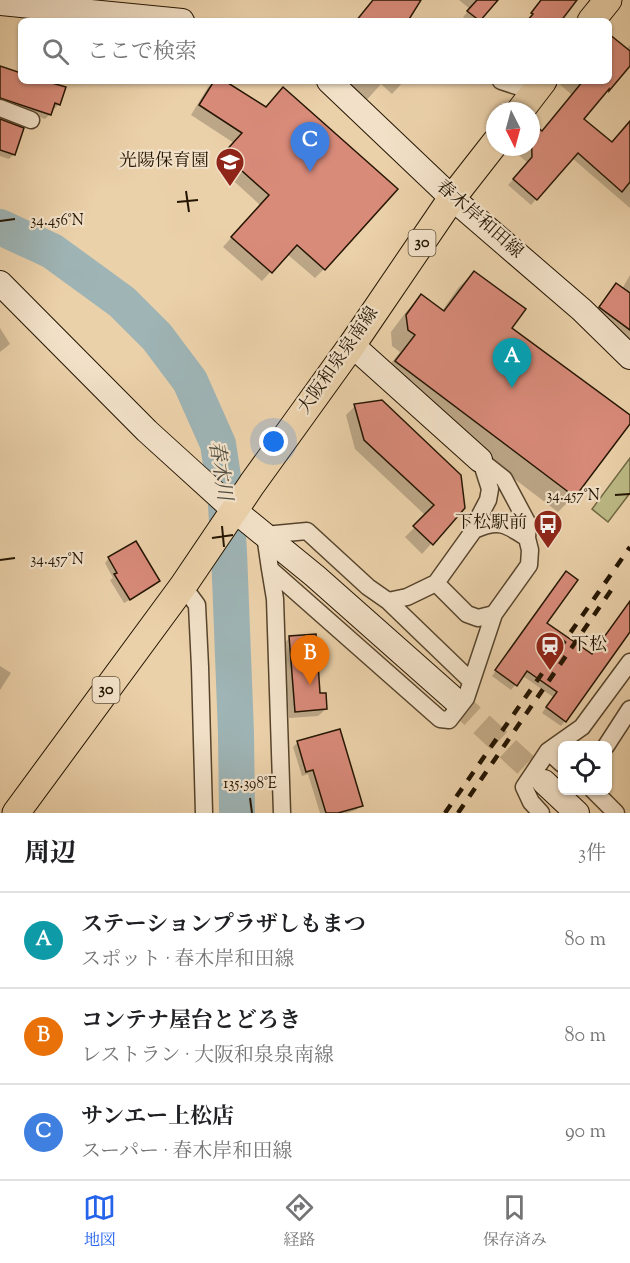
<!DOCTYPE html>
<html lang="ja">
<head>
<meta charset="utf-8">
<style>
  :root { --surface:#fff; --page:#f6f6f6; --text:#202124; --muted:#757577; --line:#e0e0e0; --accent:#2563eb }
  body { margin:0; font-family:"Sorts Mill Goudy","Noto Serif JP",serif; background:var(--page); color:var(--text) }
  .controls { position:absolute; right:18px; bottom:18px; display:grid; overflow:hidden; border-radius:9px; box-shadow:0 2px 4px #0004 }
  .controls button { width:54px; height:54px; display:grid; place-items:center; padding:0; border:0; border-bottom:2px solid var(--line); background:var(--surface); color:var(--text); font:30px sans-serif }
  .compass { position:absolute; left:486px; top:102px; width:54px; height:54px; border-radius:50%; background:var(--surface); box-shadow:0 2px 4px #0004; rotate:174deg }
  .you { position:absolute; left:274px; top:442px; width:21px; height:21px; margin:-15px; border:4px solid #fff; border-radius:50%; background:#1a73e8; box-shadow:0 0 0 9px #1a73e833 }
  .badge { display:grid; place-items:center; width:39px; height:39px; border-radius:50%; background:var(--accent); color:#fff; font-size:20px; font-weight:700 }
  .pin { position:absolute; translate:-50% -50px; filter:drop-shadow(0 2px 3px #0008) }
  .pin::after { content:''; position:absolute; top:32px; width:21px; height:18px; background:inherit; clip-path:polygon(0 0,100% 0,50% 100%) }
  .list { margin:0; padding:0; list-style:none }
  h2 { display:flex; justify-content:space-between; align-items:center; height:78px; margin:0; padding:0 24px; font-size:26px }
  h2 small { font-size:20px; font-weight:400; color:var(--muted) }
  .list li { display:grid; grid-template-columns:39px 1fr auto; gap:18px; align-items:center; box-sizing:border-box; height:96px; padding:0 24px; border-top:2px solid var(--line) }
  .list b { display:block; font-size:22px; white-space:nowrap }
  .list p { margin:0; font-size:20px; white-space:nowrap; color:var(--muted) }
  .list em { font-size:20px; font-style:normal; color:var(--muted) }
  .icon { flex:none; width:33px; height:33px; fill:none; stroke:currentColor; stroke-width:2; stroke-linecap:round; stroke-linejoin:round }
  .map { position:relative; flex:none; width:630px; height:813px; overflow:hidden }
  .search { position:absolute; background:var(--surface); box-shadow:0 2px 4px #0004; left:18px; right:18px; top:18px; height:66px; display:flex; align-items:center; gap:15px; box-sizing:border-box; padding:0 21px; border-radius:9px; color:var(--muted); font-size:22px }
  .sheet { height:366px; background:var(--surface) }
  nav { display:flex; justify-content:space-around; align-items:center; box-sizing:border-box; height:84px; border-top:2px solid var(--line); background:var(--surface); font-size:16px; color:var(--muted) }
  nav a { display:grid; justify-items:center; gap:3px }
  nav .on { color:var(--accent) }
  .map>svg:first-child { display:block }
</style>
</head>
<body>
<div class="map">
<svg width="630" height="813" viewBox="0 0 630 813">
  <rect width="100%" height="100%" fill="#ebd1aa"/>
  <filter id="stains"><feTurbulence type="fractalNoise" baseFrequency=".00333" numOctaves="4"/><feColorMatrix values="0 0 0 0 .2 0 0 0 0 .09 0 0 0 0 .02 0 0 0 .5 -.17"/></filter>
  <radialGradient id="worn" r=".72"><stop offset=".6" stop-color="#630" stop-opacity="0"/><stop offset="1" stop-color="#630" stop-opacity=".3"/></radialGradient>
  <path fill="#bcba85" stroke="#706844" stroke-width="1.5" d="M630,458V493L608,522L592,509Z"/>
  <path fill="#0003" d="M459,0H496L478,21H468L463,17L470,9Z
    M609,42L626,50L630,45V64L582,120L611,143L630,122V208L572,158L531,205L508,185L528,163L514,151L517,147H531V131L535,127L541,133L572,95L556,81H609Z
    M0,68L21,75V81H42L59,104L54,109L52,108L50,114L45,119L0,103Z
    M215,81H222L324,269L315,278L287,254L262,281L223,247L260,205L215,164L234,143L191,115L208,87Z
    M340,81H404L392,94L381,84L364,103Z
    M0,121L14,154L9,159L0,156Z
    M474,272L510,329L630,417V421L574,496L558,512L380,377L400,352L392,346L391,332L406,312L421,296L442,311L458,288Z
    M630,275V345L620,336L623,332L595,312L611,290L622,289Z
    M0,328L10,344L0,352Z
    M355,406L463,508L422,554L405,537L426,516L355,449L346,415Z
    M109,558L159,581L154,586L124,603L110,580L113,578L105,563Z
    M566,573L545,623L591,656L630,617V630L565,721L561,726L542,713L553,697L523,676L511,690L492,676L561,578Z
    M290,637L326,709L318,716L289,718L283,645Z
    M0,666L11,673L0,690Z
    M298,742L361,806L356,810L347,813H320L308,774L302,776L293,747Z"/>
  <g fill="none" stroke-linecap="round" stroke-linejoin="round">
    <path stroke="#9eb4b5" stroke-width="36" d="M0,227L52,251L122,302L157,337L190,381L218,444L225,490L229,552L236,733L237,813"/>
  </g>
  <path fill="#d98b7a" stroke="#241502" stroke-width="1.5" d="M373,0H421L408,21H356Z
    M477,0H498L480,21L467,11Z
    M541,0H577L561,21H527L533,14L531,13Z
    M609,34L630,51V66L609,91V89L584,119L612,142L630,121V182L622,192L578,153L537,200L513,179L532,157L531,122L542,131L583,81H609Z
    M0,66L21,73V81H45L66,87L60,105L55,103L51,115L0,98Z
    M214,81H225L266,107L283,87L398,189L325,270L297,245L272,273L231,237L269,195L223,154L242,133L199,105Z
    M0,119L24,128L15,155L0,150Z
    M474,271L526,309L512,328L630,415V424L575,497L395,361L415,335L408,330L406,315L421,294L444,311Z
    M616,283L630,293V330L599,307Z
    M382,400L461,475L465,508L433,545L413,526L434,505L364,440L354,404Z
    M136,541L160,581L130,600L114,574L117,573L108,557Z
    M566,571L578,580L547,623L592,654L630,601V632L566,722L546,707L557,692L527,671L517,686L495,670Z
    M316,634L320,693H326L327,709L295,712L289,636Z
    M340,729L363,806L338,813H326L313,770L306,772L297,741Z"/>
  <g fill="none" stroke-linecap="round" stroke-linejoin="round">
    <path stroke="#c3ab88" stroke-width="24" stroke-dasharray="24 12" stroke-linecap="butt" d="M455,700L544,782"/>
    <g stroke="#56442c" stroke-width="19">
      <path id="street" d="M501,81L535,92
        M0,108L31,120
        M474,530C499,519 506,524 527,538
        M270,569L275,599L282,813
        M436,583L467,614L478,618L494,614
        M183,586L197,605L200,667L204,813
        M388,601L407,597L436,583L474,530L478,519L488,500L490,489L481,461
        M471,681L388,601L368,587L307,531L265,535L270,569L440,719L449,720L466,698L494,614L529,565L530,550L527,538L528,524L504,479L480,460
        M606,746L630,709
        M548,751L562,764
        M593,790L616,813
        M541,813L531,802L524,787L548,751L582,727L630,662"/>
    </g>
    <g stroke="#241502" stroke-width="26">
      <path id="secondary" d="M0,3L182,21
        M329,81L452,198L582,310L630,357
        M0,283L147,431L234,510L315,576L455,700
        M352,345L480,460
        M544,782L577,813"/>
    </g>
    <g stroke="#241502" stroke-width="29">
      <path id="primary" d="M591,21L608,0
        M520,111L543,81
        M16,813L183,586L252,484L352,345L452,198L495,143"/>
    </g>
    <use href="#street" stroke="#f2e1c8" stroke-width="16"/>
    <use href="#secondary" stroke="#f2e1c8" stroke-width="24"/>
    <use href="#primary" stroke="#ebd1aa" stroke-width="27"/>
    <path stroke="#241502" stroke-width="4.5" stroke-dasharray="10 10" stroke-linecap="butt" d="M445,813L630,547
      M458,813L616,583"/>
  </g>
  <path fill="none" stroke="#241502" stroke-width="2" d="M186,191L189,212M177,202L198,200M0,221L15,219M615,495L630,494M222,526L224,547M212,538L233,535M0,560L15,558M250,798L252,813"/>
  <defs>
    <g id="school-pin" transform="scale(1.5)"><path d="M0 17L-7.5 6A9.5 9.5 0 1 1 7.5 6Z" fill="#8f2418" stroke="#f2e1c8"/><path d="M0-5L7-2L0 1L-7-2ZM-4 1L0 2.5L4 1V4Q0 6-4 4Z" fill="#fff"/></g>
    <g id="bus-pin" transform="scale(1.5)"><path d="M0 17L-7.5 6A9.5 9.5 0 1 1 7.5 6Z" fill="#8f2418" stroke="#f2e1c8"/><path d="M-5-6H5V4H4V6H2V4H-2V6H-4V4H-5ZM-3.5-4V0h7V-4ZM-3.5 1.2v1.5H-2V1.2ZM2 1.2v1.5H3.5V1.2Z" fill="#fff"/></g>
    <g id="station-pin" transform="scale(1.5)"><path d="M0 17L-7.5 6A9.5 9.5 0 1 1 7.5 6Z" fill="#8f2418" stroke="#f2e1c8"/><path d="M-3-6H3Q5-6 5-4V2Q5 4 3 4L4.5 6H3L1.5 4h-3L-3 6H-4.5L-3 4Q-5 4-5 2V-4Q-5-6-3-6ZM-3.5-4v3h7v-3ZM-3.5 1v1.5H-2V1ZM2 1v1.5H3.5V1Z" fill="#fff"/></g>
  </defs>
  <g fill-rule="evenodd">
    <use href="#school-pin" x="230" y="162"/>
    <use href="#bus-pin" x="548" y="524"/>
    <use href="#station-pin" x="550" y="646"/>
  </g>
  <g text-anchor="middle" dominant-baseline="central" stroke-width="4.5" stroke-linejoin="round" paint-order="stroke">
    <g fill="#f2e1c8" stroke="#62523d" stroke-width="1.5">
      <rect x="408.5" y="230" width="27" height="26" rx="4.5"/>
      <rect x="92.5" y="677" width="27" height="26" rx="4.5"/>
    </g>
    <g font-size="16" font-weight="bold" fill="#241502">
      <text x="422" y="243">30</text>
      <text x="106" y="690">30</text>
    </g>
    <g font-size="18" fill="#241502" stroke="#f2e1c8" text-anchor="end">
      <text x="209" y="162">光陽保育園</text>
      <text x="527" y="524">下松駅前</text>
      <text x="571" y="646" text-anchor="start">下松</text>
    </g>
    <g font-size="18" fill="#241502" stroke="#f2e1c8">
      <text transform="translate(479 220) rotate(41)">春木岸和田線</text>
      <text transform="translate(339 361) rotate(-55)">大阪和泉泉南線</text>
    </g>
    <g font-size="20" font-style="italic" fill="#4f4d41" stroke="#f2e1c8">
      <text transform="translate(219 471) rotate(81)">春木川</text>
    </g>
  </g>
  <g font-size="15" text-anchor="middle" fill="#241502" stroke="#f2e1c8" stroke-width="4.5" stroke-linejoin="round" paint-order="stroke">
    <text x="57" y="225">34.456°N</text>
    <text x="573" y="500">34.457°N</text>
    <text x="57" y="564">34.457°N</text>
    <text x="250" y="788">135.398°E</text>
  </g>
  <rect width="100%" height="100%" filter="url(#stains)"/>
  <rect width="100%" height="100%" fill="url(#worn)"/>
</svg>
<div class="controls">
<button><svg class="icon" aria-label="locate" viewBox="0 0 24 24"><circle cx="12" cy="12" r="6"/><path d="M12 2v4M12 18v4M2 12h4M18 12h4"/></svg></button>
</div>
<svg class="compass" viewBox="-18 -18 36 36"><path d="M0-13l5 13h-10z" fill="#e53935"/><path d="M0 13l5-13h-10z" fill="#757577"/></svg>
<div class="you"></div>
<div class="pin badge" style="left:512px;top:388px;background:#0f9aa8">A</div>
<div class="pin badge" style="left:310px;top:685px;background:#e8710a">B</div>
<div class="pin badge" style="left:310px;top:172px;background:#3f7fe0">C</div>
<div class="search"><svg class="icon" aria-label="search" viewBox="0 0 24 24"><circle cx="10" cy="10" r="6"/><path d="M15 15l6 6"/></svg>ここで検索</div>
</div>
<section class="sheet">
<h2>周辺<small>3件</small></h2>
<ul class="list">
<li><span class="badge" style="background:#0f9aa8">A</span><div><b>ステーションプラザしもまつ</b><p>スポット · 春木岸和田線</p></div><em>80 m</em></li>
<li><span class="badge" style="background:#e8710a">B</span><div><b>コンテナ屋台とどろき</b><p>レストラン · 大阪和泉泉南線</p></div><em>80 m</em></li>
<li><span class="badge" style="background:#3f7fe0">C</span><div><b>サンエー上松店</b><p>スーパー · 春木岸和田線</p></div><em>90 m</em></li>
</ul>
</section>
<nav>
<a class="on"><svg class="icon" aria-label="map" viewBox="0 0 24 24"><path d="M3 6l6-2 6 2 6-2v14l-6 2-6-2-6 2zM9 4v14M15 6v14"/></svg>地図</a>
<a><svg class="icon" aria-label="directions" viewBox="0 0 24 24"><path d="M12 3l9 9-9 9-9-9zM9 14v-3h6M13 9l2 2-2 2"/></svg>経路</a>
<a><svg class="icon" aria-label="saved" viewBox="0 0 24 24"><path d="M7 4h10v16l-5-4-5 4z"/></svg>保存済み</a>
</nav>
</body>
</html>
